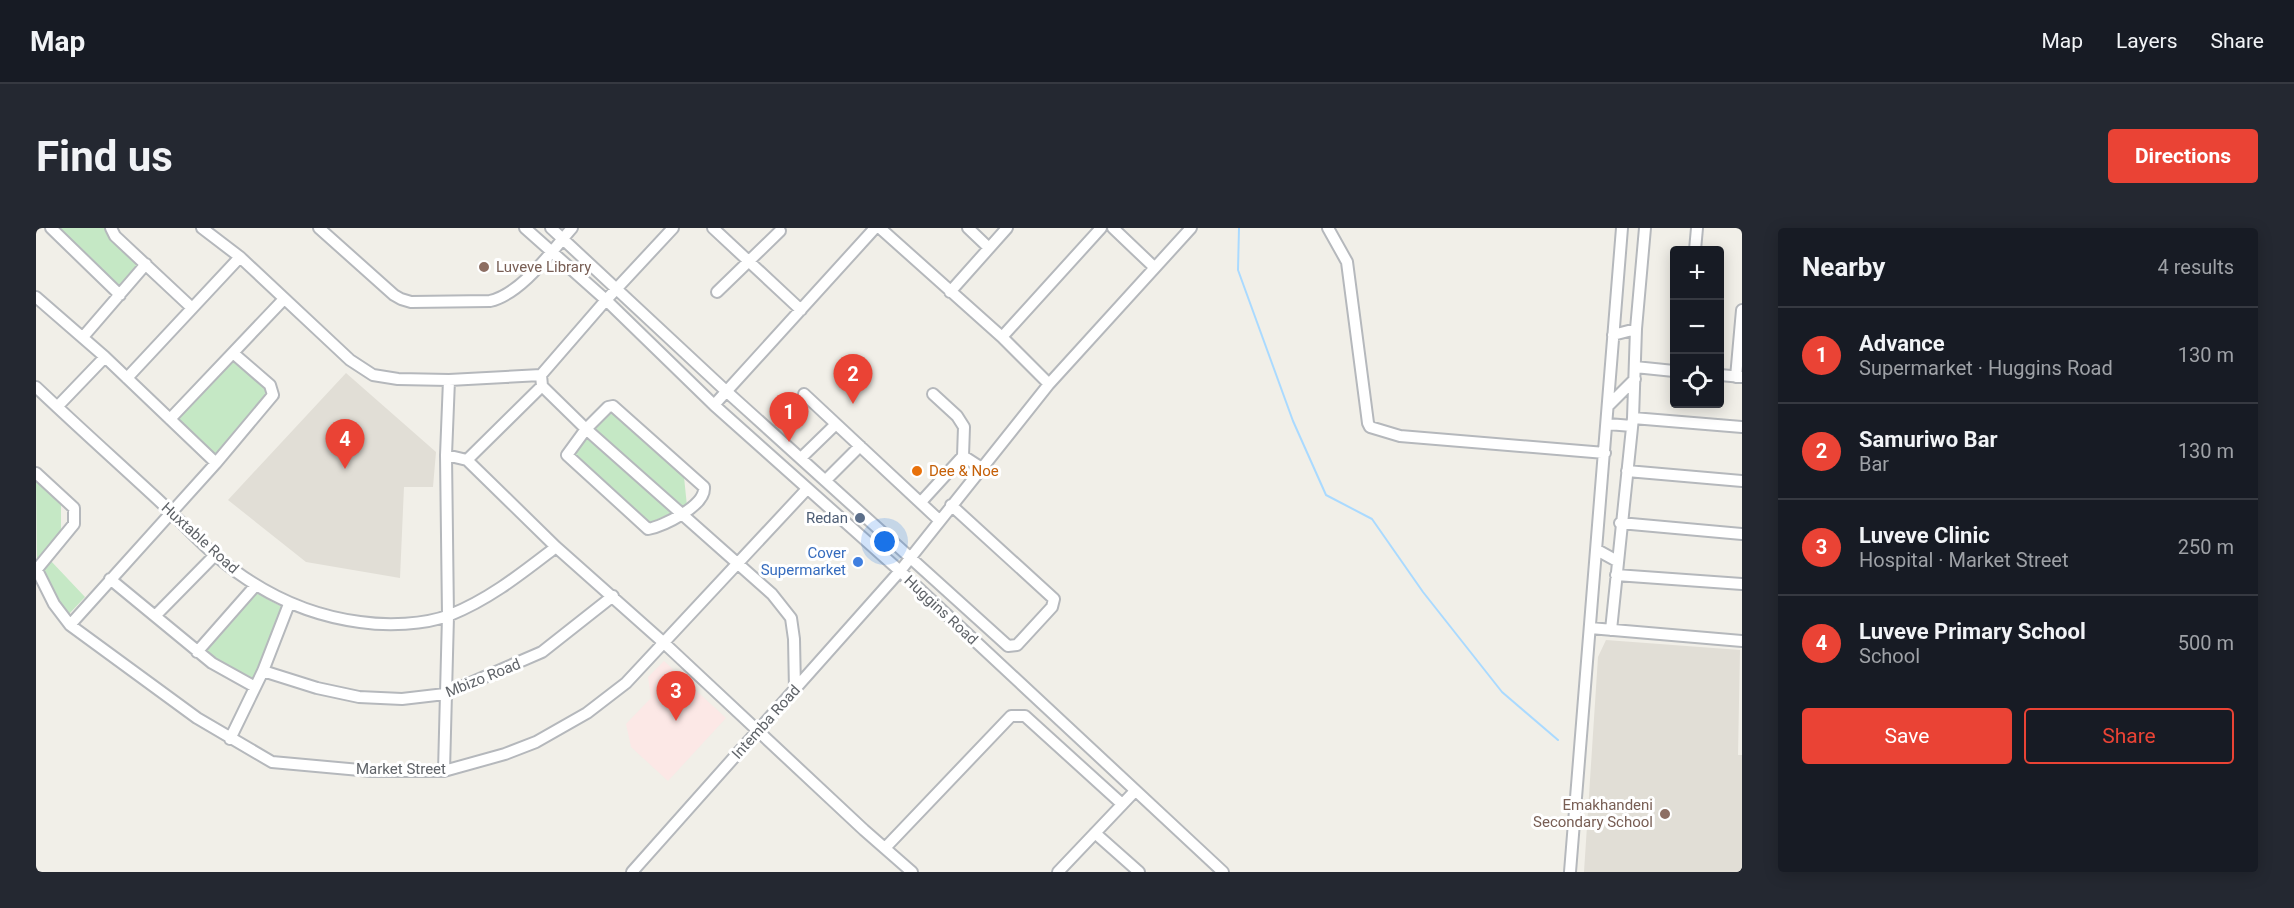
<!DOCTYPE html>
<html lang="en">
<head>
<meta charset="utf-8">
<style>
  :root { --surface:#171b24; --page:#242831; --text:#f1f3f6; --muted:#9ea1a6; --line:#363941; --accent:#ea4335 }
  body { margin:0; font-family:Roboto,sans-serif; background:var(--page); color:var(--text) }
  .controls { position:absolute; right:18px; top:18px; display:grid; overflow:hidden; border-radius:6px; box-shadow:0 3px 15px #0003 }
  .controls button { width:54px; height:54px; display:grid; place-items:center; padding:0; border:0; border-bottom:2px solid var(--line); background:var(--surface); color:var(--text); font:30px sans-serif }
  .you { position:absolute; left:849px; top:314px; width:21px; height:21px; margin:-15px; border:4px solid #fff; border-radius:50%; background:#1a73e8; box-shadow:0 0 0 9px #1a73e833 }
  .badge { display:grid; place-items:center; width:39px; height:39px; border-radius:50%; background:var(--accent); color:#fff; font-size:20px; font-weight:700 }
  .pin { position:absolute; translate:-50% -50px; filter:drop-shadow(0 2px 3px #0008) }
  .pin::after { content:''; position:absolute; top:32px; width:21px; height:18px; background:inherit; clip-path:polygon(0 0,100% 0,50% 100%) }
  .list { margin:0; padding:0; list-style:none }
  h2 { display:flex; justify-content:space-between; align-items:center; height:78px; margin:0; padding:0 24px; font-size:26px }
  h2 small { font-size:20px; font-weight:400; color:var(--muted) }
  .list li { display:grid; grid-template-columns:39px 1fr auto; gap:18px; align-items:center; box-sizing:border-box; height:96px; padding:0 24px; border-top:2px solid var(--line) }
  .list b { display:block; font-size:22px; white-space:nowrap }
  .list p { margin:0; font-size:20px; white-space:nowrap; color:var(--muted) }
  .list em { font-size:20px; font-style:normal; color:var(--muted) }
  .actions { display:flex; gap:12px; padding:18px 24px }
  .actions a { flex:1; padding:14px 0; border:2px solid var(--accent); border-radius:6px; text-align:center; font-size:21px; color:var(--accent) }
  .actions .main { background:var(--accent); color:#fff }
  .icon { flex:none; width:33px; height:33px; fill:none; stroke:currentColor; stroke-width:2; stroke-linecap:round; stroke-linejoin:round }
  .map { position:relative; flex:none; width:1706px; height:644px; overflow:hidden; border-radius:6px }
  header { display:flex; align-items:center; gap:36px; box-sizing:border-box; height:84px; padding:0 30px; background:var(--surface); border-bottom:2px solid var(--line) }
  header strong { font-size:28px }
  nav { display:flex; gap:33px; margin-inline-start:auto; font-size:21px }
  .intro { display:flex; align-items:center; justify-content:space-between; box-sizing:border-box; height:144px; padding:0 36px }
  h1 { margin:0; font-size:42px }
  .button { padding:15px 27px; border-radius:6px; background:var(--accent); color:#fff; font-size:21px; font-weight:700 }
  main { display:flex; gap:36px; padding:0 36px }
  aside { flex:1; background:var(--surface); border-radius:6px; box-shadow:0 3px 15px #0003 }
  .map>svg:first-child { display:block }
</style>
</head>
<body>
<header>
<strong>Map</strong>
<nav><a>Map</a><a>Layers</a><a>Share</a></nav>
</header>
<div class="intro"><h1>Find us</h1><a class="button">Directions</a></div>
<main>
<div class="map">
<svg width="1706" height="644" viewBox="0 0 1706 644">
  <rect width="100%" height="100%" fill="#f1efe8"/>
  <path fill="#e1ded6" d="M310,145L400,224L397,259H368L364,350L270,334L192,272Z
    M1570,412L1704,422L1702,527H1706V644H1548L1562,429Z"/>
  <path fill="#fce8e6" d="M628,433L690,490L632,553L595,519L590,496L612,473L615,470L612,449Z"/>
  <path fill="#c5e8c5" d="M20,0H70L107,36L85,61Z
    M196,130L233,158V168L179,228L140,191Z
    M574,182L648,249L651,278L611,296L537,225Z
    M0,251L25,275V304L1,332Z
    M14,332L49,369L33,386L22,374L6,343Z
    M220,365L248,380L217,454L167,424Z"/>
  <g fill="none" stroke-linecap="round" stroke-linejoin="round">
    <path stroke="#aadaff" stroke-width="2" d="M1203,0L1202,42L1257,193L1290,267L1336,291L1387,364L1466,464L1522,512"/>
    <g stroke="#b5b8bc" stroke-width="14">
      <path id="minor" d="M15,0L84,67
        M75,0L79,8L156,80
        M166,0L204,29L314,132L337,147L362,151L413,152L505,147L570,72L637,0
        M283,0L358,67L365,71L375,74L454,73C485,66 515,24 536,0
        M489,0L570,72L678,177L864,343L1187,644
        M515,0L690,163L972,418L981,417L1016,379L1018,371L915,277
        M677,0L765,82
        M844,0L966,109L1013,156
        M932,0L953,20
        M1077,0L1118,39
        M1292,0L1311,34L1332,195L1334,199L1364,208L1569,225
        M1659,22L1661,0
        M681,64L744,3
        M914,64L971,0
        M0,69L69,129L180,235
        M1577,107L1600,101
        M47,109L110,36
        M966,109L1065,0
        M1599,139L1638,143
        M505,147L506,158L550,201L736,366L755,390L758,411L759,462
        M1684,147L1706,149
        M1700,149L1706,82
        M91,150L204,29
        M0,159C39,196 78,231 117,267C138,286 157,308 179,327C221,363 269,387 324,394C351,398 388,397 414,387C454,371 486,345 520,319
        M768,166L903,292
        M897,166L921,188L928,199L927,228L944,239
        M678,177L839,0
        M1573,177L1599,151
        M577,178L668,259C670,278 627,298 612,301L531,227L550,201L572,179Z
        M21,179L69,129
        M1597,190L1706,199
        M134,191L248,71
        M1572,196L1596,198
        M410,227L431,232L520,319L628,415L828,602L876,644
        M765,230L800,196
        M431,232L506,158
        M1591,243L1706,253
        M0,245L38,280V296L1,341
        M790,252L824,218
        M885,274L927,228
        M1584,295L1706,306
        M1561,322L1581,333
        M0,340L18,376L34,397L161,490L236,534L335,543H408L469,526L500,514L551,485L590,455L771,261
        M1580,347L1706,356
        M74,351L176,435L219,459
        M120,387L179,327
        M34,397L180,235L237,167L234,157L197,125
        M1554,400L1706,413
        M1575,402L1597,190L1600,101L1609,0
        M161,424L220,357
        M227,443L281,460L323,469L366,471L409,466L506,424L577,368
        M194,511L227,443L253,376
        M408,543L412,388L410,227L413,152
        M1059,605L1103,644
        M849,620L975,488H989L1086,576
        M596,644L864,343L1013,156L1155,0
        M1022,644L1099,563
        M1534,644L1586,0"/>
    </g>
    <use href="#minor" stroke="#fff" stroke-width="10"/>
  </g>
  <g fill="#8d6e63" stroke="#fff" stroke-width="2">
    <circle cx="448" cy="39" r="6"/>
    <circle cx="1629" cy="586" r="6"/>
  </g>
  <circle fill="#e8710a" stroke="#fff" stroke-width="2" cx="881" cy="243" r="6"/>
  <circle fill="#5c6f8a" stroke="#fff" stroke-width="2" cx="824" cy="290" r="6"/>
  <circle fill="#3f7fe0" stroke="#fff" stroke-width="2" cx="822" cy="334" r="6"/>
  <g text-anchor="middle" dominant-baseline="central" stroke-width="6" stroke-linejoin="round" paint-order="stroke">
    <g font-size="15" fill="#785e54" stroke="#fff" text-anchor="start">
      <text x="460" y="39">Luveve Library</text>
      <text x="1617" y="577" text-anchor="end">Emakhandeni<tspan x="1617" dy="17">Secondary School</tspan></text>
    </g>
    <g font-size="15" fill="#c56008" stroke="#fff" text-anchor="start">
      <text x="893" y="243">Dee &amp; Noe</text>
    </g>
    <g font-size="15" fill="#4e5e75" stroke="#fff" text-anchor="end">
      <text x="812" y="290">Redan</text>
    </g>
    <g font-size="15" fill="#5f6368" stroke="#fff">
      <text transform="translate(164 310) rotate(42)">Huxtable Road</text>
      <text transform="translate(905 382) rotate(43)">Huggins Road</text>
      <text transform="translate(447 450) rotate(-22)">Mbizo Road</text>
      <text transform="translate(730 494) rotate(-48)">Intemba Road</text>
      <text x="365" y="541">Market Street</text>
    </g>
    <g font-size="15" fill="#366cbe" stroke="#fff" text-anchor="end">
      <text x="810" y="325">Cover<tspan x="810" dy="17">Supermarket</tspan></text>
    </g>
  </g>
</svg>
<div class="controls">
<button>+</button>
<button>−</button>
<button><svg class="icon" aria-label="locate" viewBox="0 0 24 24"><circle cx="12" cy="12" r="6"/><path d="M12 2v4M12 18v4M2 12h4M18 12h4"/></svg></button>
</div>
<div class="you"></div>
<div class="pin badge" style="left:753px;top:214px">1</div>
<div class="pin badge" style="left:817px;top:176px">2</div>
<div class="pin badge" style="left:640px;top:493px">3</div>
<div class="pin badge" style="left:309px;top:241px">4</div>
</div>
<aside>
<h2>Nearby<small>4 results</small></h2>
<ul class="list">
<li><span class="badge">1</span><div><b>Advance</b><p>Supermarket · Huggins Road</p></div><em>130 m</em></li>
<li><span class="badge">2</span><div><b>Samuriwo Bar</b><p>Bar</p></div><em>130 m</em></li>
<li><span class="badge">3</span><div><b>Luveve Clinic</b><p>Hospital · Market Street</p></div><em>250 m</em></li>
<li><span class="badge">4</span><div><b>Luveve Primary School</b><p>School</p></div><em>500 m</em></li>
</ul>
<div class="actions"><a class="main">Save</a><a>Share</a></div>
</aside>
</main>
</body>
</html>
